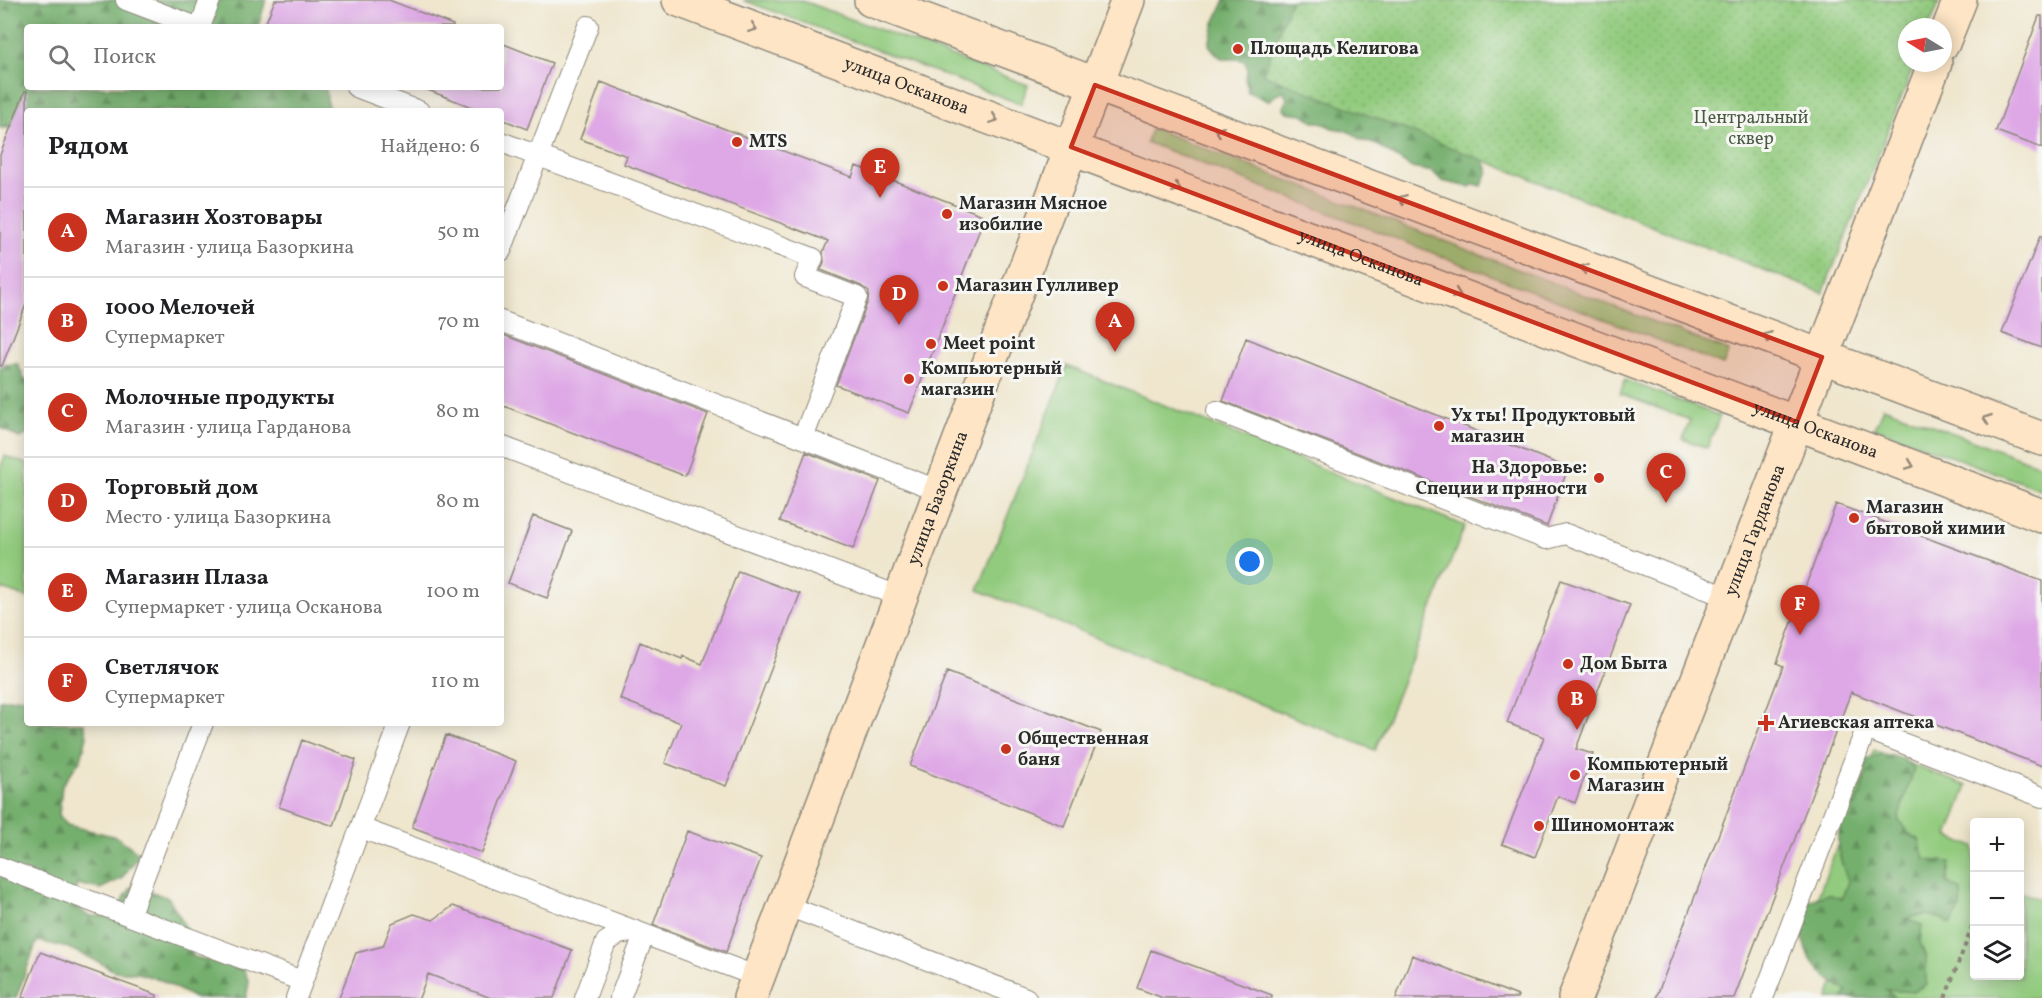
<!DOCTYPE html>
<html lang="ru">
<head>
<meta charset="utf-8">
<style>
  :root { --surface:#fff; --page:#f6f6f6; --text:#202124; --muted:#757577; --line:#e0e0e0; --accent:#c8321e }
  body { margin:0; font-family:Vollkorn,serif; background:var(--page); color:var(--text) }
  .controls { position:absolute; right:18px; bottom:18px; display:grid; overflow:hidden; border-radius:6px; box-shadow:0 3px 15px #0003 }
  .controls button { width:54px; height:54px; display:grid; place-items:center; padding:0; border:0; border-bottom:2px solid var(--line); background:var(--surface); color:var(--text); font:30px sans-serif }
  .compass { position:absolute; left:1898px; top:18px; width:54px; height:54px; border-radius:50%; background:var(--surface); box-shadow:0 3px 15px #0003; rotate:280deg }
  .you { position:absolute; left:1250px; top:562px; width:21px; height:21px; margin:-15px; border:4px solid #fff; border-radius:50%; background:#1a73e8; box-shadow:0 0 0 9px #1a73e833 }
  .badge { display:grid; place-items:center; width:39px; height:39px; border-radius:50%; background:var(--accent); color:#fff; font-size:20px; font-weight:700 }
  .pin { position:absolute; translate:-50% -50px; filter:drop-shadow(0 2px 3px #0008) }
  .pin::after { content:''; position:absolute; top:32px; width:21px; height:18px; background:inherit; clip-path:polygon(0 0,100% 0,50% 100%) }
  .list { margin:0; padding:0; list-style:none }
  h2 { display:flex; justify-content:space-between; align-items:center; height:78px; margin:0; padding:0 24px; font-size:26px }
  h2 small { font-size:20px; font-weight:400; color:var(--muted) }
  .list li { display:grid; grid-template-columns:39px 1fr auto; gap:18px; align-items:center; box-sizing:border-box; height:90px; padding:0 24px; border-top:2px solid var(--line) }
  .list b { display:block; font-size:22px; white-space:nowrap }
  .list p { margin:0; font-size:20px; white-space:nowrap; color:var(--muted) }
  .list em { font-size:20px; font-style:normal; color:var(--muted) }
  .icon { flex:none; width:33px; height:33px; fill:none; stroke:currentColor; stroke-width:2; stroke-linecap:round; stroke-linejoin:round }
  .map { position:relative; flex:none; width:2042px; height:998px; overflow:hidden }
  .search { position:absolute; background:var(--surface); box-shadow:0 3px 15px #0003; left:24px; top:24px; width:480px; height:66px; display:flex; align-items:center; gap:15px; box-sizing:border-box; padding:0 21px; border-radius:6px; color:var(--muted); font-size:22px }
  .panel { position:absolute; background:var(--surface); box-shadow:0 3px 15px #0003; left:24px; top:108px; width:480px; height:618px; border-radius:6px }
  .map>svg:first-child { display:block }
</style>
</head>
<body>
<div class="map">
<svg width="2042" height="998" viewBox="0 0 2042 998">
  <defs>
    <pattern id="forest-firs" width="22" height="20" patternUnits="userSpaceOnUse" patternTransform="scale(1.5)"><rect width="22" height="20" fill="#75af6d"/><path d="M5 1l3.5 6h-7zM16 11l3.5 6h-7z" fill="#608f5a"/></pattern>
    <pattern id="park-dots" width="8" height="8" patternUnits="userSpaceOnUse" patternTransform="scale(1.5)"><rect width="8" height="8" fill="#92cb7e"/><path d="M2 2h.1M6 6h.1" fill="none" stroke="#7eae6d" stroke-width="1.8" stroke-linecap="round"/></pattern>
  </defs>
  <rect width="100%" height="100%" fill="#f6f6f2"/>
  <filter id="ink" filterUnits="userSpaceOnUse"><feTurbulence type="fractalNoise" baseFrequency=".0167" numOctaves="2"/><feDisplacementMap in="SourceGraphic" scale="12" xChannelSelector="R" yChannelSelector="G"/><feConvolveMatrix kernelMatrix="1 2 1 2 8 2 1 2 1" color-interpolation-filters="sRGB"/></filter>
  <filter id="wash" filterUnits="userSpaceOnUse"><feTurbulence type="fractalNoise" baseFrequency=".008" numOctaves="4" result="noise"/><feDisplacementMap in="SourceGraphic" scale="24" xChannelSelector="R" yChannelSelector="G"/><feGaussianBlur stdDeviation="1.35" result="paint"/><feColorMatrix in="noise" values="0 0 0 0 0 0 0 0 0 0 0 0 0 0 0 0 0 1.4 0 .05"/><feComposite in="paint" operator="in"/></filter>
  <g filter="url(#wash)">
    <rect width="100%" height="100%" fill="#efe6cd"/>
    <path fill="#92cb7e" stroke="#5e7b54" stroke-width="1.5" d="M743,0H800L1028,85L1021,104Z
      M1152,128L1729,351L1723,365L1146,142Z
      M1067,366L1465,526L1375,750L978,590Z
      M1625,380L1720,416L1707,448L1683,439L1690,420L1620,394Z
      M1883,407L2042,466V490L1875,428Z
      M5,456L27,464V598L0,588V469Z
      M1874,750L1967,786L1948,836L1974,847V976H2020V892L2042,900V998H1828L1845,952L1803,935Z"/>
    <path fill="url(#forest-firs)" stroke="#506d4c" stroke-width="1.5" d="M0,0H266L258,27H27V87H326L328,110L349,111H58L47,108V111H27V128H0Z
      M1225,0H1304L1474,135L1488,171L1482,186L1475,184L1469,187L1442,181L1433,172L1412,168L1377,145L1359,139L1354,134L1344,130L1332,128L1321,122H1314L1303,114L1287,112L1283,107L1287,99L1283,90L1268,101L1248,92L1245,78L1248,70L1245,61C1224,53 1229,70 1209,45L1214,23Z
      M18,364L24,379L27,381V435L19,438L0,427V365Z
      M27,697V723H84L87,736L81,759L62,785L59,815L67,825L117,837L140,854L121,879L100,889L77,884L73,903L88,916H112L133,885L169,898L187,930L188,948L194,957L243,969L249,982L246,998H194L161,980L138,973L114,971L99,962L66,947L37,941L16,998H0V700Z
      M1883,754L1902,758L1914,769L1898,819L1909,834L1920,840L1921,848L1926,860L1950,862L1947,883L1961,890V907L1951,924C1934,914 1925,913 1905,919L1922,925L1920,943L1926,957V984L1913,992L1886,990L1896,998H1843L1847,991C1826,979 1804,961 1803,934C1803,924 1807,912 1809,901L1828,894L1842,899L1848,881C1839,857 1831,837 1847,815C1849,811 1854,808 1856,804C1864,791 1865,774 1866,759Z"/>
    <path fill="url(#park-dots)" stroke="#5e7b54" stroke-width="1.5" d="M1291,0H1930L1939,3L1929,27H1907V63H1915L1823,293L1263,74Z"/>
    <g id="blocks">
      <path fill="#dea8e6" d="M275,0H389L453,25V27H264Z
        M2039,16H2042V148L1996,131Z
        M501,43L552,63L527,129L501,119V111H482L425,89V87H501Z
        M601,82L852,177L856,166L985,216L909,413L836,385L868,301L869,292L861,286L821,270L824,262L823,252L828,241L624,164L627,156L580,139Z
        M25,91H27V302L2,366H0V155Z
        M2040,236H2042V348L2002,333Z
        M501,334L708,414L685,476L501,405Z
        M1246,338L1568,468L1547,526L1223,401Z
        M806,452L880,481L853,549L780,521Z
        M1836,504L2042,581V766L1851,692L1734,998H1656L1783,666L1777,663Z
        M533,516L572,531L547,598L508,583Z
        M738,571L800,594L726,786L665,763L681,723L620,699L640,642L682,659L683,656L702,664Z
        M1561,580L1630,605L1576,749L1593,754L1575,803L1558,796L1535,857L1502,844L1544,737L1507,723Z
        M947,672L1101,732L1064,826L910,766Z
        M446,735L516,761L482,853L412,827Z
        M302,740L356,760L334,826L279,807Z
        M687,831L761,858L726,952L653,925Z
        M453,906L572,950L554,998H491L428,974L419,998H339L356,953L383,946L392,923L414,914L433,920Z
        M1151,950L1272,995V998H1163L1137,988Z
        M40,952L157,995V998H22Z
        M1412,955L1518,996L1517,998H1396Z"/>
    </g>
  </g>
  <g filter="url(#ink)">
    <use href="#blocks" fill-opacity="0" stroke="#8d887c" stroke-width="1.5"/>
    <g fill="none" stroke-linecap="round" stroke-linejoin="round">
      <g stroke="#8d887c" stroke-width="22">
        <path id="lane" d="M126,0L197,27
          M200,27L210,0
          M356,87L419,111
          M501,142L813,258L805,277L857,297L803,438
          M501,251L588,26
          M501,321L940,491
          M1217,411L1546,539L1566,534L1729,598
          M501,446L901,597
          M361,828L758,977
          M0,867L302,981
          M785,905L1026,998
          M129,916L203,723
          M296,998L400,723
          M585,998L606,942L619,934L636,931
          M620,998L644,935
          M1763,998L1866,729L2042,797"/>
      </g>
      <g stroke="#8d887c" stroke-width="36">
        <g id="secondary">
          <path id="s1" d="M679,0L2042,516"/>
          <path d="M871,0L2042,439"/>
          <path d="M1943,43L1960,0"/>
          <path id="s2" d="M750,998L945,479L1128,0"/>
          <path id="s3" d="M1575,998L1935,63"/>
        </g>
      </g>
      <path stroke="#8d887c" stroke-width="4" stroke-dasharray="4.5 4.5" stroke-linecap="butt" d="M1945,998L1974,922"/>
      <use href="#lane" stroke="#fff" stroke-width="20"/>
      <use href="#secondary" stroke="#fde5c5" stroke-width="33"/>
    </g>
    <defs><path id="oneway-chevron" d="M-2-3.5L2.5 0L-2 3.5" fill="none" stroke-width="1.6" stroke-linecap="round" stroke-linejoin="round" transform="scale(1.5)"/></defs>
    <g stroke="#948878">
      <use href="#oneway-chevron" transform="translate(753 28) rotate(21)"/>
      <use href="#oneway-chevron" transform="translate(994 119) rotate(21)"/>
      <use href="#oneway-chevron" transform="translate(1219 131) rotate(-159)"/>
      <use href="#oneway-chevron" transform="translate(1177 188) rotate(21)"/>
      <use href="#oneway-chevron" transform="translate(1402 199) rotate(-159)"/>
      <use href="#oneway-chevron" transform="translate(1584 268) rotate(-159)"/>
      <use href="#oneway-chevron" transform="translate(1457 294) rotate(21)"/>
      <use href="#oneway-chevron" transform="translate(1767 336) rotate(-159)"/>
      <use href="#oneway-chevron" transform="translate(1987 419) rotate(-160)"/>
      <use href="#oneway-chevron" transform="translate(1910 465) rotate(21)"/>
    </g>
  </g>
  <path fill="#c8321e" fill-opacity="0.2" stroke="#c8321e" stroke-width="4.5" stroke-linejoin="round" d="M1095,85L1822,357L1797,422L1071,147Z"/>
  <g fill="#c8321e" stroke="#f6f6f2" stroke-width="2">
    <circle cx="1238" cy="49" r="6"/>
    <circle cx="737" cy="142" r="6"/>
    <circle cx="947" cy="214" r="6"/>
    <circle cx="943" cy="286" r="6"/>
    <circle cx="931" cy="344" r="6"/>
    <circle cx="909" cy="379" r="6"/>
    <circle cx="1439" cy="426" r="6"/>
    <circle cx="1599" cy="478" r="6"/>
    <circle cx="1854" cy="518" r="6"/>
    <circle cx="1568" cy="664" r="6"/>
    <path d="M1763 714h6v6h6v6h-6v6h-6v-6h-6v-6h6z"/>
    <circle cx="1006" cy="749" r="6"/>
    <circle cx="1575" cy="775" r="6"/>
    <circle cx="1539" cy="826" r="6"/>
  </g>
  <g text-anchor="middle" dominant-baseline="central" stroke-width="6" stroke-linejoin="round" paint-order="stroke">
    <g font-size="18" font-weight="bold" fill="#2b2b2b" stroke="#f6f6f2" text-anchor="start">
      <text x="1250" y="49">Площадь Келигова</text>
      <text x="749" y="142">MTS</text>
      <text x="959" y="204">Магазин Мясное<tspan x="959" dy="21">изобилие</tspan></text>
      <text x="955" y="286">Магазин Гулливер</text>
      <text x="943" y="344">Meet point</text>
      <text x="921" y="369">Компьютерный<tspan x="921" dy="21">магазин</tspan></text>
      <text x="1451" y="416">Ух ты! Продуктовый<tspan x="1451" dy="21">магазин</tspan></text>
      <text x="1587" y="468" text-anchor="end">На Здоровье:<tspan x="1587" dy="21">Специи и пряности</tspan></text>
      <text x="1866" y="508">Магазин<tspan x="1866" dy="21">бытовой химии</tspan></text>
      <text x="1580" y="664">Дом Быта</text>
      <text x="1778" y="723">Агиевская аптека</text>
      <text x="1018" y="739">Общественная<tspan x="1018" dy="21">баня</tspan></text>
      <text x="1587" y="765">Компьютерный<tspan x="1587" dy="21">Магазин</tspan></text>
      <text x="1551" y="826">Шиномонтаж</text>
    </g>
    <g font-size="18" fill="#2b2b2b" stroke="#f6f6f2">
      <text stroke="none"><textPath href="#s1" startOffset="243">улица Осканова</textPath></text>
      <text stroke="none"><textPath href="#s1" startOffset="729">улица Осканова</textPath></text>
      <text stroke="none"><textPath href="#s1" startOffset="1215">улица Осканова</textPath></text>
      <text stroke="none"><textPath href="#s2" startOffset="534">улица Базоркина</textPath></text>
      <text stroke="none"><textPath href="#s3" startOffset="501">улица Гарданова</textPath></text>
    </g>
    <g font-size="18" fill="#4a5b44" stroke="#f6f6f2">
      <text x="1751" y="118">Центральный<tspan x="1751" dy="21">сквер</tspan></text>
    </g>
  </g>
</svg>
<div class="controls">
<button>+</button>
<button>−</button>
<button><svg class="icon" aria-label="layers" viewBox="0 0 24 24"><path d="M12 4l9 5-9 5-9-5zM3 14l9 5 9-5"/></svg></button>
</div>
<svg class="compass" viewBox="-18 -18 36 36"><path d="M0-13l5 13h-10z" fill="#e53935"/><path d="M0 13l5-13h-10z" fill="#757577"/></svg>
<div class="you"></div>
<div class="pin badge" style="left:1115px;top:352px">A</div>
<div class="pin badge" style="left:1577px;top:730px">B</div>
<div class="pin badge" style="left:1666px;top:503px">C</div>
<div class="pin badge" style="left:899px;top:325px">D</div>
<div class="pin badge" style="left:880px;top:198px">E</div>
<div class="pin badge" style="left:1800px;top:635px">F</div>
<div class="search"><svg class="icon" aria-label="search" viewBox="0 0 24 24"><circle cx="10" cy="10" r="6"/><path d="M15 15l6 6"/></svg>Поиск</div>
<section class="panel">
<h2>Рядом<small>Найдено: 6</small></h2>
<ul class="list">
<li><span class="badge">A</span><div><b>Магазин Хозтовары</b><p>Магазин · улица Базоркина</p></div><em>50 m</em></li>
<li><span class="badge">B</span><div><b>1000 Мелочей</b><p>Супермаркет</p></div><em>70 m</em></li>
<li><span class="badge">C</span><div><b>Молочные продукты</b><p>Магазин · улица Гарданова</p></div><em>80 m</em></li>
<li><span class="badge">D</span><div><b>Торговый дом</b><p>Место · улица Базоркина</p></div><em>80 m</em></li>
<li><span class="badge">E</span><div><b>Магазин Плаза</b><p>Супермаркет · улица Осканова</p></div><em>100 m</em></li>
<li><span class="badge">F</span><div><b>Светлячок</b><p>Супермаркет</p></div><em>110 m</em></li>
</ul>
</section>
</div>
</body>
</html>
